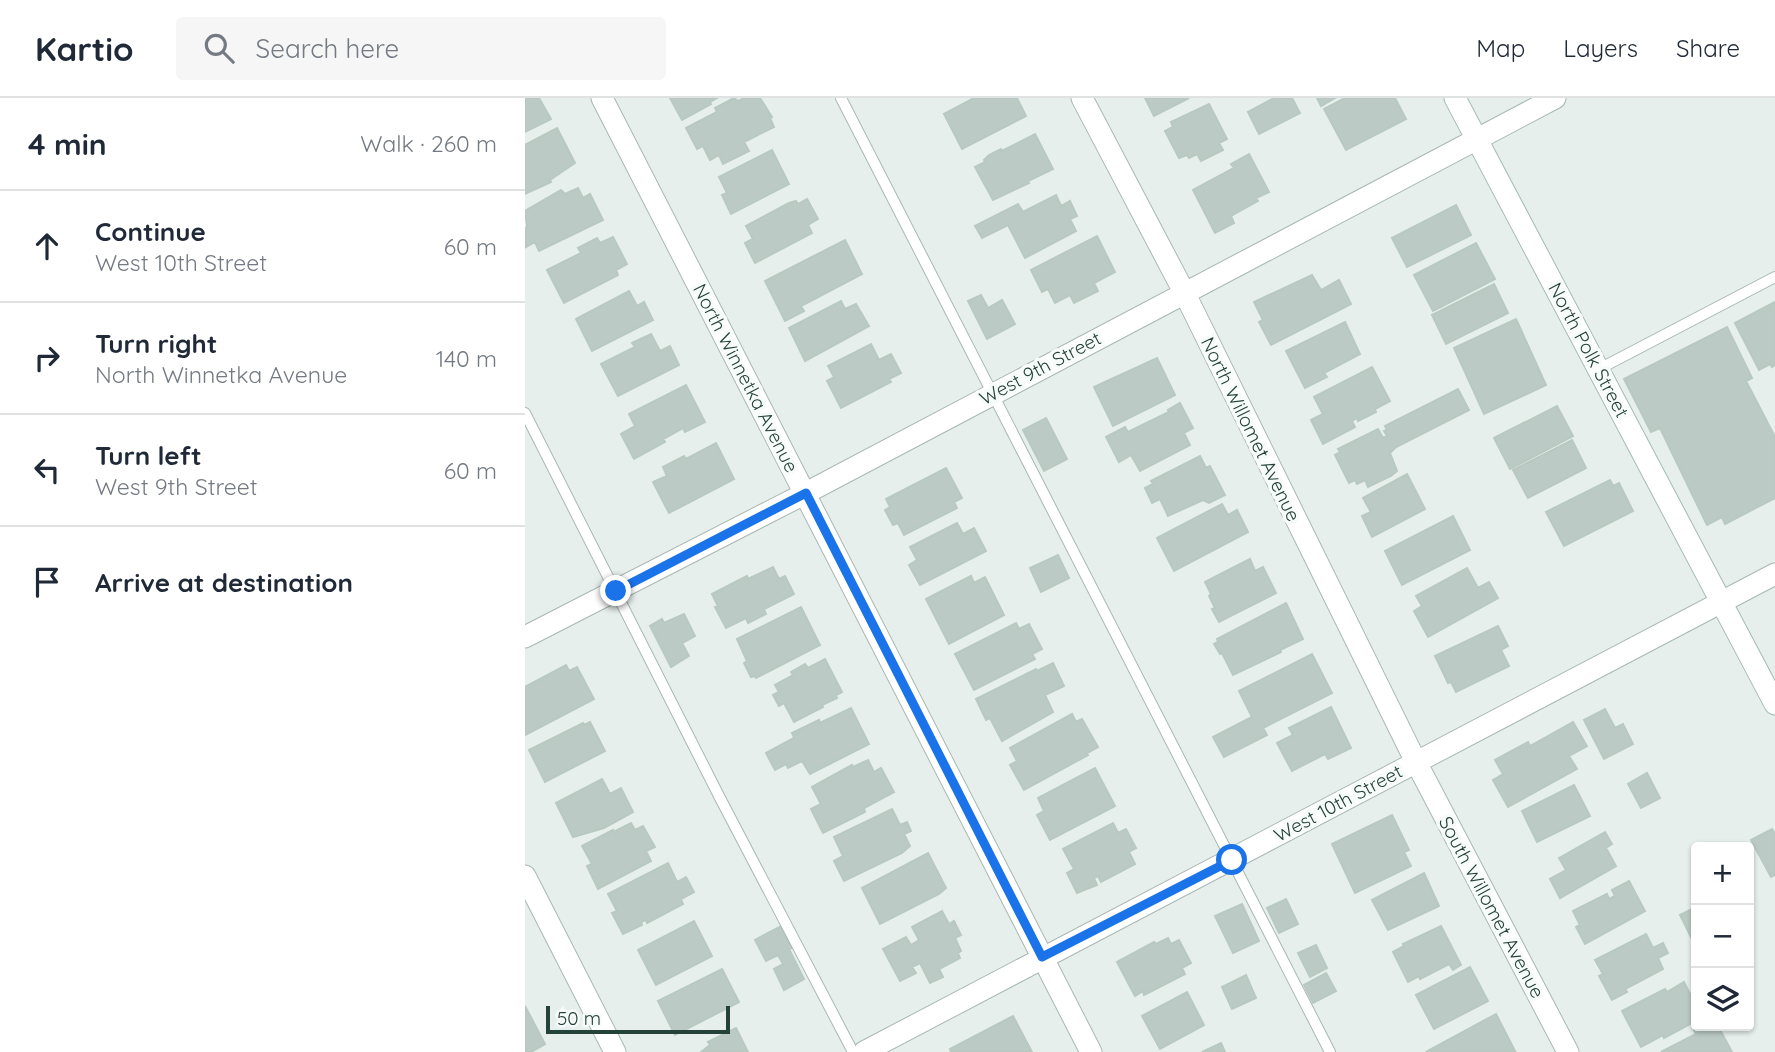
<!DOCTYPE html>
<html lang="en">
<head>
<meta charset="utf-8">
<style>
  :root { --surface:#fff; --page:#f6f6f7; --text:#1f2937; --muted:#747a83; --line:#e0e1e3 }
  body { margin:0; font-family:Quicksand,sans-serif; background:var(--page); color:var(--text) }
  .controls { position:absolute; right:21px; bottom:21px; display:grid; overflow:hidden; border-radius:7px; box-shadow:0 2px 5px #0004 }
  .controls button { width:63px; height:63px; display:grid; place-items:center; padding:0; border:0; border-bottom:2px solid var(--line); background:var(--surface); color:var(--text); font:35px sans-serif }
  .scale { position:absolute; left:21px; bottom:18px; width:184px; box-sizing:border-box; padding-left:7px; border:4px solid #24423a; border-top:0; font-size:19px; line-height:24px; white-space:nowrap; color:#24423a; -webkit-text-stroke:5px #f7fbf9; paint-order:stroke }
  .stop { position:absolute; width:21px; height:21px; margin:-16px; border:5px solid #1a73e8; border-radius:50%; background:#fff }
  .stop.end { background:#1a73e8; border-color:#fff; box-shadow:0 2px 7px #0008 }
  .list { margin:0; padding:0; list-style:none }
  h2 { display:flex; justify-content:space-between; align-items:center; height:91px; margin:0; padding:0 28px; font-size:30px }
  h2 small { font-size:23px; font-weight:400; color:var(--muted) }
  .list li { display:grid; grid-template-columns:46px 1fr auto; gap:21px; align-items:center; box-sizing:border-box; height:112px; padding:0 28px; border-top:2px solid var(--line) }
  .list b { display:block; font-size:26px; white-space:nowrap }
  .list p { margin:0; font-size:23px; white-space:nowrap; color:var(--muted) }
  .list em { font-size:23px; font-style:normal; color:var(--muted) }
  .icon { flex:none; width:38px; height:38px; fill:none; stroke:currentColor; stroke-width:2; stroke-linecap:round; stroke-linejoin:round }
  .map { position:relative; flex:none; width:1250px; height:954px; overflow:hidden }
  header { display:flex; align-items:center; gap:42px; box-sizing:border-box; height:98px; padding:0 35px; background:var(--surface); border-bottom:2px solid var(--line) }
  header strong { font-size:33px }
  nav { display:flex; gap:38px; margin-inline-start:auto; font-size:24px }
  .search { width:490px; height:63px; background:var(--page); display:flex; align-items:center; gap:18px; box-sizing:border-box; padding:0 24px; border-radius:7px; color:var(--muted); font-size:26px }
  main { display:flex }
  aside { flex:1; background:var(--surface) }
  .map>svg:first-child { display:block }
</style>
</head>
<body>
<header>
<strong>Kartio</strong>
<div class="search"><svg class="icon" aria-label="search" viewBox="0 0 24 24"><circle cx="10" cy="10" r="6"/><path d="M15 15l6 6"/></svg>Search here</div>
<nav><a>Map</a><a>Layers</a><a>Share</a></nav>
</header>
<main>
<aside>
<h2>4 min<small>Walk · 260 m</small></h2>
<ul class="list">
<li><svg class="icon" aria-label="ahead" viewBox="0 0 24 24"><path d="M12 20V5M6 11l6-6 6 6"/></svg><div><b>Continue</b><p>West 10th Street</p></div><em>60 m</em></li>
<li><svg class="icon" aria-label="right" viewBox="0 0 24 24"><path d="M7 20v-9h11M14 6l5 5-5 5"/></svg><div><b>Turn right</b><p>North Winnetka Avenue</p></div><em>140 m</em></li>
<li><svg class="icon" aria-label="left" viewBox="0 0 24 24"><path d="M17 20v-9H6M10 6l-5 5 5 5"/></svg><div><b>Turn left</b><p>West 9th Street</p></div><em>60 m</em></li>
<li><svg class="icon" aria-label="arrive" viewBox="0 0 24 24"><path d="M6 21V4h12l-3 4 3 4H6"/></svg><div><b>Arrive at destination</b></div></li>
</ul>
</aside>
<div class="map">
<svg width="1250" height="954" viewBox="0 0 1250 954">
  <rect width="100%" height="100%" fill="#e6efeb"/>
  <path fill="#bbcac4" stroke="#b8c9c2" stroke-width="2" d="M0,0H14L26,21L0,34Z
    M145,0H192L185,4L186,6L157,22Z
    M209,0L213,3L220,0H235L247,19L245,20L249,29L219,44L224,53L198,66L194,57L185,62L178,48L172,51L161,30L192,14L190,10Z
    M449,0H492L501,18L437,51L419,16Z
    M620,0H664L629,18Z
    M749,0H767L775,15L734,36L723,14Z
    M792,0H810L796,8Z
    M820,0H870L881,21L821,52L799,11Z
    M684,6L702,41L694,45L698,52L676,63L672,56L664,60L662,57L654,60L640,33L648,29L646,24Z
    M32,30L50,65L25,82L26,84L0,96V47Z
    M510,36L528,71L503,83L504,85L468,102L450,69L460,64L459,62L464,57L476,51L477,53Z
    M247,52L264,86L206,116L197,97L202,95L194,79Z
    M724,56L744,94L731,100L733,103L706,118L709,125L690,135L668,92L709,70L706,66Z
    M53,90L58,100L65,96L78,122L14,153L10,144L1,149L0,130L2,129L0,113L36,92L40,96Z
    M531,97L536,108L545,103L552,118L545,121L551,133L500,160L483,127L457,140L450,128L493,106L498,114Z
    M282,101L293,121L283,127L287,135L230,165L220,145L228,141L221,128L264,105L271,103L273,106Z
    M931,107L946,137L882,169L867,140Z
    M572,138L590,174L569,185L573,193L549,205L545,197L530,205L523,191L517,194L506,172Z
    M88,139L102,166L91,172L93,177L39,205L22,172L56,155L53,150L72,140L75,145Z
    M320,142L337,176L276,208L279,213L260,223L240,183Z
    M951,145L970,181L908,213L889,177Z
    M787,177L796,192L814,182L826,206L746,247L734,224L738,222L729,204Z
    M969,186L983,215L921,246L907,217Z
    M104,193L112,208L119,204L128,222L67,253L51,221Z
    M456,197L463,210L477,202L490,226L462,241L443,203Z
    M316,203L320,211L331,206L344,228L280,263L264,230Z
    M1250,204V267L1247,269L1245,266L1234,272L1210,225Z
    M991,221L1021,287L959,316L929,250Z
    M820,224L835,256L799,275L802,279L780,290L761,253Z
    M1202,229L1227,280L1221,283L1250,339V400L1200,426L1197,419L1182,427L1135,330L1126,334L1099,281Z
    M126,236L135,253L145,248L154,267L93,298L76,266L110,249L107,245Z
    M346,246L354,262L366,256L376,275L364,281L366,284L316,310L302,283L309,279L303,268Z
    M632,260L650,297L588,328L569,289Z
    M847,269L865,303L850,311L851,314L833,323L832,320L827,323L830,329L798,346L786,322L798,316L789,299Z
    M161,287L180,324L160,334L158,330L138,341L140,344L109,361L96,336L110,328L104,316Z
    M933,291L944,312L871,349L865,355L872,373L866,378L843,389L840,382L832,386L830,382L824,385L810,357L815,354L813,351L853,331L858,340L862,338L859,333L862,332L860,328Z
    M655,305L668,330L659,335L665,347L615,373L606,357L594,364L581,339L600,329L603,334L644,314L643,312Z
    M1032,308L1048,338L985,371L969,340Z
    M521,320L542,361L519,373L498,332Z
    M1047,342L1061,370L1003,400L988,372Z
    M191,345L209,381L144,415L128,384L142,378L138,369L159,358L161,361Z
    M675,358L681,370L685,368L700,397L684,405L678,402L643,418L635,401L627,405L620,390L628,386L626,383Z
    M421,370L437,400L429,404L432,410L379,437L373,425L368,427L360,412L365,409L361,401Z
    M882,376L900,411L847,439L837,418L846,414L838,400Z
    M1085,382L1088,388L1094,385L1108,413L1039,448L1021,414Z
    M697,406L703,417L712,412L723,434L649,473L632,440Z
    M928,418L945,452L877,487L860,453Z
    M432,425L438,436L449,430L461,453L395,487L384,467L392,462L385,449Z
    M533,457L544,480L516,494L505,470Z
    M725,461L730,473L738,469L751,495L694,524L687,511L690,510L684,498L686,496L680,484Z
    M248,469L254,481L260,478L269,496L239,511L241,516L223,525L221,520L201,530L190,509L193,508L187,496L222,478L223,481Z
    M942,470L953,490L964,484L973,500L903,539L889,513L897,508L891,498Z
    M446,478L449,485L460,479L479,517L424,546L401,501Z
    M761,505L778,541L755,552L756,554L708,577L697,555L695,556L689,546L693,544L692,541Z
    M276,509L295,547L231,580L230,578L226,579L219,565L222,563L212,541Z
    M159,516L170,538L157,545L164,558L146,569L125,528L137,521L139,525Z
    M491,525L494,531L504,526L517,551L507,556L510,561L449,592L430,556Z
    M973,528L983,548L976,552L984,568L931,594L926,584L923,585L910,558Z
    M787,556L807,595L738,630L742,637L699,659L688,639L727,619L714,593Z
    M300,561L317,594L311,597L312,600L297,607L298,609L269,624L259,605L254,608L248,597L254,594L250,587L268,577L266,574L280,566L283,570Z
    M528,565L539,588L520,597L528,614L477,643L465,620L461,622L451,601L511,571L512,573Z
    M41,567L44,573L52,569L69,601L0,637V589Z
    M806,609L826,650L803,661L800,656L767,673L752,645L768,637L764,630Z
    M326,610L344,646L285,676L277,663L263,670L261,666L250,672L241,655L269,640L267,635L294,622L295,625Z
    M1080,611L1090,630L1098,626L1108,646L1079,661L1059,622Z
    M547,616L551,624L557,621L573,649L562,655L563,657L499,692L485,667L492,663L485,650Z
    M65,624L80,653L20,684L4,652L58,625L59,627Z
    M1048,624L1062,648L1044,658L1052,671L983,709L968,682L978,676L970,662L1003,644L1005,648Z
    M343,662L349,674L356,670L369,694L339,710L340,714L298,735L286,711L296,706L287,689L327,667L328,669Z
    M570,670L590,708L525,742L512,717L519,713L513,700Z
    M1122,675L1135,700L1116,710L1103,686Z
    M77,681L85,696L96,690L108,714L79,730L48,739L31,705Z
    M1049,687L1065,718L1012,744L997,713Z
    M367,711L375,727L382,724L386,733L379,736L385,748L377,755L319,783L309,763L318,758L309,739Z
    M867,717L884,752L879,754L886,768L830,795L807,746Z
    M106,725L110,732L118,728L130,749L121,753L126,763L73,791L62,768L67,766L57,748L88,732L90,737V733Z
    M588,725L593,735L601,731L611,750L604,754L610,766L576,784L573,778L569,780L572,787L552,795L542,775L549,771L538,751Z
    M1247,731L1250,736V777L1246,779L1226,742Z
    M1080,734L1087,746L1081,750L1091,768L1035,800L1025,781L1041,772L1034,760Z
    M403,755L421,790L414,796L355,826L337,790Z
    M143,765L152,784L161,779L169,794L156,801L158,806L122,825L121,822L116,824L117,827L98,836L87,815L92,813L83,796Z
    M899,775L914,808L863,832L847,802Z
    M1104,783L1120,813L1060,846L1051,829L1055,827L1048,813L1082,796L1084,801L1090,798L1087,792Z
    M761,801L773,826L754,835L742,810Z
    M717,806L734,843L708,855L690,818Z
    M1171,809V849L1155,817Z
    M417,813L424,826L429,823L436,837L430,840L436,853L433,855L435,860L414,871L418,879L405,885L395,865L387,869L391,875L375,883L358,851L381,839L386,847L394,842L387,829Z
    M169,823L187,858L131,887L113,852Z
    M256,828L267,850L264,851L279,881L259,892L249,871L258,866L253,857L241,863L230,842Z
    M916,828L936,867L928,872L924,866L895,881L894,878L883,884L868,854L879,848L878,846Z
    M1121,836L1128,850L1138,845L1143,855L1133,860L1138,871L1100,891L1102,894L1087,902L1074,878L1078,876L1070,862Z
    M643,840L646,846L654,842L666,865L657,870L660,876L619,897L618,893L610,898L592,864L629,844L631,846Z
    M791,847L802,870L785,879L773,855Z
    M945,869L963,903L909,931L891,897Z
    M197,871L214,904L150,937L133,903Z
    M801,875L811,893L788,905L779,887Z
    M721,877L731,900L707,911L697,889Z
    M1159,884L1171,908V923L1139,940L1138,937L1116,949L1097,913L1140,891L1142,894Z
    M662,894L679,927L635,951L617,918Z
    M0,908L20,946L6,954H0Z
    M971,916L990,953L901,954Z
    M488,918L507,954H426L425,951Z
    M1177,928H1193L1207,954H1136L1171,936L1169,932Z
    M211,930L223,954H176L185,947L183,944Z
    M696,945L700,954H677Z"/>
  <g fill="none" stroke-linecap="round" stroke-linejoin="round">
    <g stroke="#a8b8b2" stroke-width="12">
      <path id="service" d="M316,0L805,954
        M1074,271L1250,179
        M0,315L194,698L328,954"/>
    </g>
    <g stroke="#a8b8b2" stroke-width="23">
      <path id="minor" d="M77,0L566,954
        M557,0L659,194L891,664L1043,954
        M0,539L281,395L1030,0
        M0,778L90,954
        M339,954L1250,476"/>
    </g>
    <g stroke="#a4bbb3" stroke-width="23">
      <path id="secondary" d="M930,0L1250,606"/>
    </g>
    <use href="#service" stroke="#fff" stroke-width="10"/>
    <use href="#minor" stroke="#fff" stroke-width="21"/>
    <use href="#secondary" stroke="#fff" stroke-width="21"/>
  </g>
  <g fill="none" stroke-linecap="round" stroke-linejoin="round">
    <path stroke="#1a73e8" stroke-width="9" d="M91,493L281,395L517,859L707,762"/>
  </g>
  <g text-anchor="middle" dominant-baseline="central" stroke-width="7" stroke-linejoin="round" paint-order="stroke">
    <g font-size="19" fill="#24423a" stroke="#f7fbf9">
      <text transform="translate(1064 252) rotate(62)">North Polk Street</text>
      <text transform="translate(515 270) rotate(-28)">West 9th Street</text>
      <text transform="translate(221 280) rotate(63)">North Winnetka Avenue</text>
      <text transform="translate(726 331) rotate(64)">North Willomet Avenue</text>
      <text transform="translate(813 705) rotate(-28)">West 10th Street</text>
      <text transform="translate(967 809) rotate(62)">South Willomet Avenue</text>
    </g>
  </g>
</svg>
<div class="controls">
<button>+</button>
<button>−</button>
<button><svg class="icon" aria-label="layers" viewBox="0 0 24 24"><path d="M12 4l9 5-9 5-9-5zM3 14l9 5 9-5"/></svg></button>
</div>
<div class="scale">50 m</div>
<div class="stop" style="left:707px;top:762px"></div>
<div class="stop end" style="left:91px;top:493px"></div>
</div>
</main>
</body>
</html>
